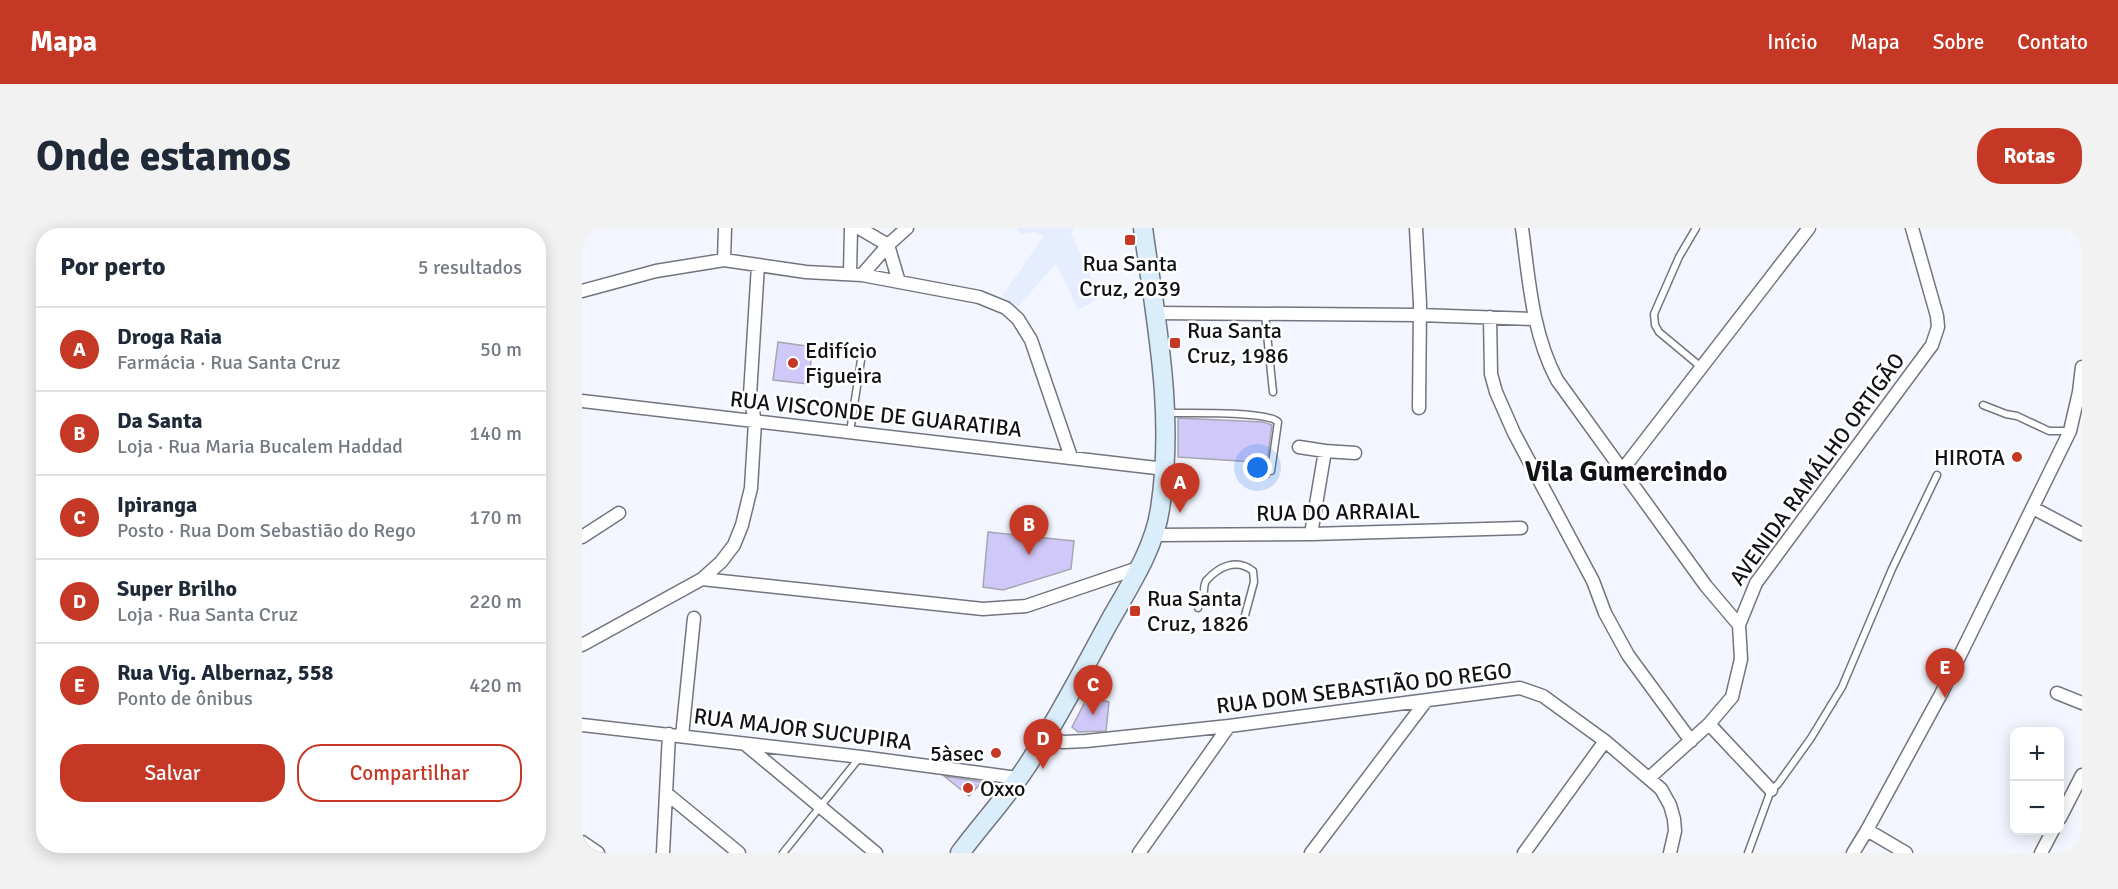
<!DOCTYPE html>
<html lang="pt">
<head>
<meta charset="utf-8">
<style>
  :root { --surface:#fff; --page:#f2f2f3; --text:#1f2937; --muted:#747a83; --line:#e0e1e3; --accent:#c43825 }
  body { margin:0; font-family:Signika,sans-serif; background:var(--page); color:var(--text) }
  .controls { position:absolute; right:18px; bottom:18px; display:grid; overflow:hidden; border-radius:12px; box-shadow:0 3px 15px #0003 }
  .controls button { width:54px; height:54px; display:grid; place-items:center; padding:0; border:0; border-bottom:2px solid var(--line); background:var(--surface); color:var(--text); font:30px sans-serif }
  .you { position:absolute; left:676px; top:240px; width:21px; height:21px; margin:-15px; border:4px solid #fff; border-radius:50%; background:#1a73e8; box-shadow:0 0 0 9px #1a73e833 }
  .badge { display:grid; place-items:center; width:39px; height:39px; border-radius:50%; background:var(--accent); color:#fff; font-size:20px; font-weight:700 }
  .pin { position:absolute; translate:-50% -50px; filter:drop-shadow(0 2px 3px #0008) }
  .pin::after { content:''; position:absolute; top:32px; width:21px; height:18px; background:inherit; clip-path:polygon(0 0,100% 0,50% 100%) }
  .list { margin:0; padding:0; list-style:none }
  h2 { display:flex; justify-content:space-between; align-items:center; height:78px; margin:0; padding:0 24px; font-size:26px }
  h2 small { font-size:20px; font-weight:400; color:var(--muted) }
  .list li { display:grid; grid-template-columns:39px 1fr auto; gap:18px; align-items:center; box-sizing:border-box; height:84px; padding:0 24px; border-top:2px solid var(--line) }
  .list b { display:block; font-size:22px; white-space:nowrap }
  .list p { margin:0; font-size:20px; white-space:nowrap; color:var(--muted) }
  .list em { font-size:20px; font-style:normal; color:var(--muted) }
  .actions { display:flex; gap:12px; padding:18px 24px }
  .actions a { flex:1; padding:14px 0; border:2px solid var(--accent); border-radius:24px; text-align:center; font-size:21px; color:var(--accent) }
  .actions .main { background:var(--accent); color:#fff }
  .map { position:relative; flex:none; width:1500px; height:625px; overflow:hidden; border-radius:24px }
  header { display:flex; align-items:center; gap:36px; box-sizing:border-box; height:84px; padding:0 30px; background:var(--accent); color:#fff }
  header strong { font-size:28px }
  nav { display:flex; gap:33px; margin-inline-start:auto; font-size:21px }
  .intro { display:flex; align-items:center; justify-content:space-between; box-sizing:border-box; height:144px; padding:0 36px }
  h1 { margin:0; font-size:42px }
  .button { padding:15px 27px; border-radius:24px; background:var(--accent); color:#fff; font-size:21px; font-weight:700 }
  main { display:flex; gap:36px; padding:0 36px }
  aside { flex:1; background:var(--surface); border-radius:24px; box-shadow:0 3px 15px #0003 }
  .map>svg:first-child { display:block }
</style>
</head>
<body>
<header>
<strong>Mapa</strong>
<nav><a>Início</a><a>Mapa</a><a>Sobre</a><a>Contato</a></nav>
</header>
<div class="intro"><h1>Onde estamos</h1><a class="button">Rotas</a></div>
<main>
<aside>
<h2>Por perto<small>5 resultados</small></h2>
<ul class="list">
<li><span class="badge">A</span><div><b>Droga Raia</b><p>Farmácia · Rua Santa Cruz</p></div><em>50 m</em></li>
<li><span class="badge">B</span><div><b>Da Santa</b><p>Loja · Rua Maria Bucalem Haddad</p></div><em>140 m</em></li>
<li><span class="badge">C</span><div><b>Ipiranga</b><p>Posto · Rua Dom Sebastião do Rego</p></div><em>170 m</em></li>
<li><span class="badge">D</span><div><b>Super Brilho</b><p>Loja · Rua Santa Cruz</p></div><em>220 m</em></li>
<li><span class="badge">E</span><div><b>Rua Vig. Albernaz, 558</b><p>Ponto de ônibus</p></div><em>420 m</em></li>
</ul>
<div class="actions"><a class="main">Salvar</a><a>Compartilhar</a></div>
</aside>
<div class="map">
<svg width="1500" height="625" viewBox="0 0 1500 625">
  <rect width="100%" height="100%" fill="#f3f6fe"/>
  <path fill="#e6edfe" d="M433,0H493L489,5L518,70L496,82L474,35L436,79L420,68L462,8L452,4L440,6Z"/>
  <path fill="#cfc8f9" stroke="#a7a6b0" stroke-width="1.5" d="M196,114L231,119L226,156L191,152Z
    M596,190L681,194L690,197L684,242L687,249L671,247L672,234L596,229Z
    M406,304L492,313L489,341L421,362L401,359Z
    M506,468L527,474L524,503L496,504L490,499Z
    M362,548L400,554L387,568Z"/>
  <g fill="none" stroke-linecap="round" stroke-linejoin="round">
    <g stroke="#72757e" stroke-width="9">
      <path id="service" d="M1114,0L1097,29L1072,86L1073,97L1077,104L1119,139
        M683,87L691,164
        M1401,177L1424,186L1435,188L1467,203H1487
        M585,185C605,185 686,183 696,194L689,243
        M268,204L279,132
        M616,380L615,375C617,373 620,370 621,367C623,362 621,358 624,353C637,338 655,330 671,343L672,354L662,391
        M201,625L278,529
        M1166,625L1189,562L1196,556L1229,510L1260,459L1310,341L1355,247"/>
    </g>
    <g stroke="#72757e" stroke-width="15">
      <path id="minor" d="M277,0L306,17L317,54
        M834,0L838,76L837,180
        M940,0C947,52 950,105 975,152L1124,358L1157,397
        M142,32L143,0
        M268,46L269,0
        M280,47L306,17L325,0
        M0,63L74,43L142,32L224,44L280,47L397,69L424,80L436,91L449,112L489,229
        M573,85L837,87L952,91
        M908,89L909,146L914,164L932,205L1011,353L1023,385L1046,427L1109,513
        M0,173L583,241
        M717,219L743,223L773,225
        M1041,241L1227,0
        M1451,280L1500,306
        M729,306L743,223
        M573,307L729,306L939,300
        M0,309L37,285
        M120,351L401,381L444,378L556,340
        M0,417L120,351L139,334L152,317L160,297L169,260L173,194L168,167L176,37
        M1475,465L1500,475
        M1127,496L1189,562
        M0,497L279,529L436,550
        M100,508L112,390
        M462,511L482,514L504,513L647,498L938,460L961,468L1023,513L1079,561L1088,577L1092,591L1093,603L1088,625
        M164,517L294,625
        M1067,550L1127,496L1150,469L1159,431L1157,397L1174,355L1350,117L1356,99L1355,88L1330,0
        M84,565L157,625
        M1478,590L1500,547
        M1285,602L1324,625
        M0,614L16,625
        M81,625L87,506
        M557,625L647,498
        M729,625L844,473
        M942,625L1023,513
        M1271,625L1285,602L1359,466L1488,203L1497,164L1500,139
        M1459,625L1471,602"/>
    </g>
    <g stroke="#72757e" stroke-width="21">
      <path id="secondary" d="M378,625C402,593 431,562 452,527C479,485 502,440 526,396C546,360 572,322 578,281C593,185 574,94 561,0"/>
    </g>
    <path stroke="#96989e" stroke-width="2" stroke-dasharray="4.5 4.5" stroke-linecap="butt" d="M506,463H515"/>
    <use href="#service" stroke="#fff" stroke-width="6"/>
    <use href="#minor" stroke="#fff" stroke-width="12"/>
    <use href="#secondary" stroke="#daedfb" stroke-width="18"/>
  </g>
  <g fill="#c43825" stroke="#fff" stroke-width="2">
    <rect x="542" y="6" width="12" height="12" rx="3"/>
    <rect x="587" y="109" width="12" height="12" rx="3"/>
    <circle cx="211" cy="135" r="6"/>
    <circle cx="1435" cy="229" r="6"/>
    <rect x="547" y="377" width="12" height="12" rx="3"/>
    <circle cx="414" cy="525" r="6"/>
    <circle cx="386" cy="560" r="6"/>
  </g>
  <g text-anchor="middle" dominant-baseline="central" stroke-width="5" stroke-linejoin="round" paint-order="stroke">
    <g font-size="22" fill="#111216" stroke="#fff" text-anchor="start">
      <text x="548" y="35" text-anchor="middle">Rua Santa<tspan x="548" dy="25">Cruz, 2039</tspan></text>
      <text x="605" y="102">Rua Santa<tspan x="605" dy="25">Cruz, 1986</tspan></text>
      <text x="223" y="122">Edifício<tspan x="223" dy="25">Figueira</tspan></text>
      <text x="1423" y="229" text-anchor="end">HIROTA</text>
      <text x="565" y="370">Rua Santa<tspan x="565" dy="25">Cruz, 1826</tspan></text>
      <text x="402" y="525" text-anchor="end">5àsec</text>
      <text x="398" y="560">Oxxo</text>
    </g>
    <g font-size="22" fill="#111216" stroke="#fff">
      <text transform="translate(294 186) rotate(6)">RUA VISCONDE DE GUARATIBA</text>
      <text transform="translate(1235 241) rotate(-54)">AVENIDA RAMÁLHO ORTIGÃO</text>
      <text transform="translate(756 284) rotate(-1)">RUA DO ARRAIAL</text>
      <text transform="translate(782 460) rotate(-7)">RUA DOM SEBASTIÃO DO REGO</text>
      <text transform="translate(221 501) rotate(7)">RUA MAJOR SUCUPIRA</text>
    </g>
    <g font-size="28" font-weight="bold" fill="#111216" stroke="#fff">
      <text x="1044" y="244">Vila Gumercindo</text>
    </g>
  </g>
</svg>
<div class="controls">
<button>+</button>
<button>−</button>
</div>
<div class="you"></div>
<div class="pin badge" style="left:598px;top:285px">A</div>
<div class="pin badge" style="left:447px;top:327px">B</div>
<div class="pin badge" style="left:511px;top:487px">C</div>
<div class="pin badge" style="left:461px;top:541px">D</div>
<div class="pin badge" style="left:1363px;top:470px">E</div>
</div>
</main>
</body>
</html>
